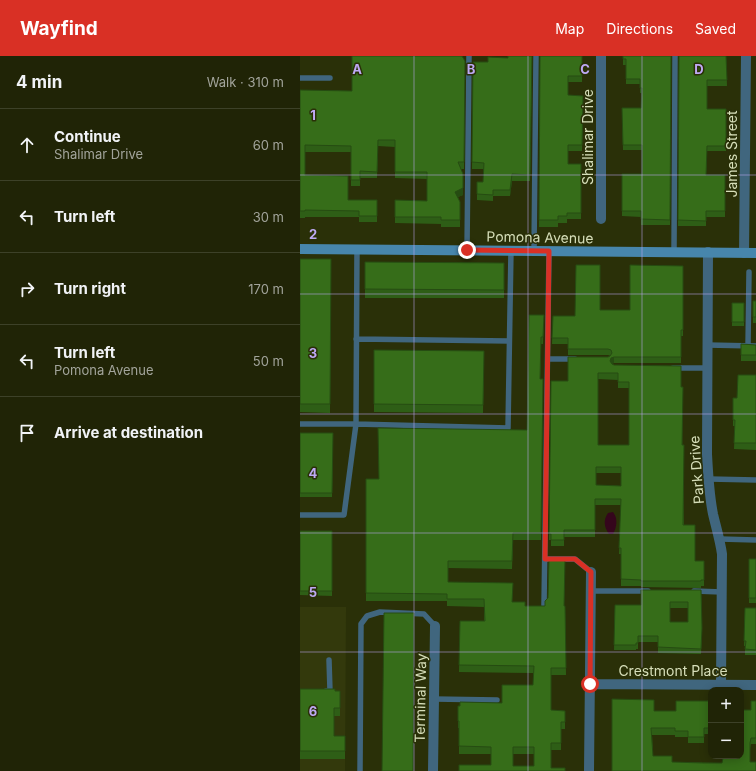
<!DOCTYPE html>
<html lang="en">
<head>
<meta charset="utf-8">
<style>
  :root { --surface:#202406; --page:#282c10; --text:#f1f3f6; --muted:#a2a49b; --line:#3d4128; --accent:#d93025 }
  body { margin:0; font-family:Inter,sans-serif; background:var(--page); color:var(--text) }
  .controls { position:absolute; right:12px; bottom:12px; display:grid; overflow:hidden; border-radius:8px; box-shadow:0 2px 10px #0003 }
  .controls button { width:36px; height:36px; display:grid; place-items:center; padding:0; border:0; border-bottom:1px solid var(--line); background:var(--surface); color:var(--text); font:20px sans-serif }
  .stop { position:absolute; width:12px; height:12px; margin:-9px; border:3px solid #d93025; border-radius:50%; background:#fff }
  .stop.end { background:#d93025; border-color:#fff; box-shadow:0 1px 4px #0008 }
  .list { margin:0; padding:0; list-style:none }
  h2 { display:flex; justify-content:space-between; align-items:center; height:52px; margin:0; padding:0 16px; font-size:17px }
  h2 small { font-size:13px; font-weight:400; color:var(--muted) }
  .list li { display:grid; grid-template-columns:26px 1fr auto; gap:12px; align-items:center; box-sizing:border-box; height:72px; padding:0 16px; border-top:1px solid var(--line) }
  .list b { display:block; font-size:15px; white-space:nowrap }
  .list p { margin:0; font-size:13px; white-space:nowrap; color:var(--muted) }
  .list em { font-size:13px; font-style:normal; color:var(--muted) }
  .icon { flex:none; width:22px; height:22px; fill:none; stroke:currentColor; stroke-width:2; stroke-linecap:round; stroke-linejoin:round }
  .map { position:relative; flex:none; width:456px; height:715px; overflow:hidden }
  header { display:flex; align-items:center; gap:24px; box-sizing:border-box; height:56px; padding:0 20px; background:var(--accent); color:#fff }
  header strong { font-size:19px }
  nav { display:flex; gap:22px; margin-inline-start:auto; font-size:14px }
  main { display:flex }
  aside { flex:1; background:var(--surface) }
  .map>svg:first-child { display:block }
</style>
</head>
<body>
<header>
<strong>Wayfind</strong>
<nav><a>Map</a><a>Directions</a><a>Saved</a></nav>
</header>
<main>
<aside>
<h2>4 min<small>Walk · 310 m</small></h2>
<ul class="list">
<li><svg class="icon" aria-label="ahead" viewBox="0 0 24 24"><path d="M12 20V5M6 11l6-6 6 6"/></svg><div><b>Continue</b><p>Shalimar Drive</p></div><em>60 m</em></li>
<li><svg class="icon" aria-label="left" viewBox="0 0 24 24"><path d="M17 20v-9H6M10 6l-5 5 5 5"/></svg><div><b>Turn left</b></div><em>30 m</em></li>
<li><svg class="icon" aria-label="right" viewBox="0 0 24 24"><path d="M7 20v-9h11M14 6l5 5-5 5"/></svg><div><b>Turn right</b></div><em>170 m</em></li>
<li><svg class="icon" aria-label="left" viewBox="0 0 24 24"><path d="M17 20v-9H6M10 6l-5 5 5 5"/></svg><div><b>Turn left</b><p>Pomona Avenue</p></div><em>50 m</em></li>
<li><svg class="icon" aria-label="arrive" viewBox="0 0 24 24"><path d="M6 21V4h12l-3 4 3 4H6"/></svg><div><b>Arrive at destination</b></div></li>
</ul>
</aside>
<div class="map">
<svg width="456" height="715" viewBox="0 0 456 715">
  <rect width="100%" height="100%" fill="#2a3008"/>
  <path fill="#33390c" d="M0,551H46L45,715H0Z"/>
  <path fill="#35061c" d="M313,456C318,462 317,471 313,478H309C304,471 303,464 308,457Z"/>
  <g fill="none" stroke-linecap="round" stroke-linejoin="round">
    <path stroke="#40667e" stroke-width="5.5" d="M0,22H30
      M167,194L169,0
      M234,195L236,0
      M374,196L375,0
      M56,283L209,285
      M407,289L456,290
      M448,290L449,216
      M248,303H275
      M373,312H407
      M0,368H56L57,193
      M409,423L456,424
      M0,459H44L56,368L208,372L211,194
      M420,483L456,484
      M245,503H275L291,516
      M291,535H348
      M394,535L422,536
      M244,549L249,195
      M26,635H30L29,604
      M134,643L197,644
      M60,715L61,568L67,560L80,556L124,558L135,570"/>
    <path stroke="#40667e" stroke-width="10" d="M301,163V0
      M408,196L407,398C408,418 409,438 413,458C416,471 420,484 422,498L421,629
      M444,197L446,0
      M290,628L456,629
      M133,715L135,570
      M289,715L291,516"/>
    <path stroke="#4786ac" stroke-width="10" d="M0,193L456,197"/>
  </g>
  <path fill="#2e5e16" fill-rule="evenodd" d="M232,0L230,125H212L210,140H193V145L177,144V126H183L184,113H172L173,6H188L208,2Z
    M240,0H282V26H268V39L283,40L282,95H268V108H281V163H267V167H258V171H239Z
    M323,0H371L370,169H341V161L322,160V118H342V94H323L322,52H341L342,37H340V28H326V9H323Z
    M379,0H426L427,30H407V53H426V95H407L406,119H425V161H406V170H378Z
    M165,5L164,113H161L163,118V139L158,141L160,146V171H141V168L95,167V144L127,145V123L95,122V91L78,90L77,122H60V130H51V96H5V119L48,144H77V166H59V161H5V162H0V34L52,35Z
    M0,203H31L30,357L0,356Z
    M65,206L204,207V242H65Z
    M383,210V280H381V307H314L311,308L381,331L384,469L395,505H404V530H401V532L341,531V530H321V498H319L321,449H295V481H264V490H251V484H249V478L268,325L311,300L308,299H268V288H252L253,260H275L300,254H330ZM298,323L318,324V332H329V389H298ZM296,417H321V430L296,429Z
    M453,245H456V267H453Z
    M432,247H444V270H432Z
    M244,259L243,288H241L240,323H243L241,484H213L212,513L148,512V526L225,550H265L266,619H251V654L265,655V673H261V694H251V712L191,709V698H159V672H158V650L202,647L233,629V617L159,616L160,565H184V551L147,550V545H66V423H79L227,374ZM213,698H234V710H213Z
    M441,288L456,289V305H441Z
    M74,294L184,295L183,357L74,356Z
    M456,319V394L434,393L435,370H433V342H437Z
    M0,377H33L32,441H0Z
    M0,475H32V540L0,539Z
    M449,503H456V547H449Z
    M401,534L402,572L401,598L358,597V586H338V593H336V594H314L315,549H341ZM370,552H388V566H370Z
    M445,552H456V599H445V590H444Z
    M0,633L40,635V660H34V680H45V703H0Z
    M411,644V678H404V687H388V681H375V679H352L353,700L372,706L422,707L440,702L451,654L456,645V688H451L450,693V706L312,715L354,655H376L408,645Z"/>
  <path fill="#264c12" d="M212,118V125L210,140V134Z
    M163,132V139L155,142V136Z
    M314,301V307L311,309L310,305L311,302Z"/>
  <path fill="#366d19" stroke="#264c12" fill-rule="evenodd" d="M52,0H162L165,5L164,106H158L163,118V132L155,136L160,146V164H141V161H95V144L127,145V116H95V84H78L77,116L60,115V124H51V90L5,89V119L48,120V144H77V160H59V155L5,154V155H0V34L52,35Z
    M208,0H232L230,119L212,118L210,134H193V139L177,138V126H183L184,107L172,106L173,6H188V1L208,2Z
    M240,0H282V20H268V39L283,40L282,89H268V108H281V157H267V160H258V164H239Z
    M323,0H371L370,164L341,163V155H322V118H342V89H323L322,52H341L342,32H340V23H326V3H323Z
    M379,0H426L427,24H407V53H426V90H407L406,119H425V155H406V165L378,164Z
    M0,203H31L30,348H0Z
    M65,206L204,207V234L65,233Z
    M276,209H300V254H330V209L383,210V274H381V301H314L311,302L310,305L312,308L314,309L381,310V331H383L382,389H384L383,469H395V505H404V524H401V525H341V524L321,523V492H319L321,443H295V474H264V484H251V478H249L251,325H268V301H308L310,300L312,297L311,294L308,293H268V282H252L253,260H275ZM298,317H318V326H329V389H298ZM296,411H321V430L296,429Z
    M453,245H456V261H453Z
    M432,247H444V266H432Z
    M229,259H244L243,281H241L240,323H243L241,477H213L212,505H148V526L213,527L212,546H225V550H245V545L248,542L249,504H265L264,550H265L266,612H251V654L265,655V666H261V687H251V712H265V715H159V709H191V691L159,690V665H158V650H160V646L202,647V629H233L234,610L159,609L160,565H185L184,543H147V538L66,537V423H79L78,372L227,374ZM213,691H234V710H213Z
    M441,288L456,289V299H441Z
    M74,294L184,295L183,349L74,348Z
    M438,319H456V387H434L435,364H433V342H437Z
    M0,377H33L32,437H0Z
    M0,475H32V535H0Z
    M449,503H456V542H449Z
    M341,534H401L402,572L401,593L358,591V580H338V587H336V589H314L315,549H341ZM370,546H388V566H370Z
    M445,552H456V594L445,593L446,585H444Z
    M84,557H114L113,715H82Z
    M0,633H35V635H40V652H34V680H45V695H0Z
    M312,643L354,644V655H376V645H408V644H411V672H404V681H388V675H375V672H351L353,700H372V706L404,707H422L423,702H440V700H441V654H451V645H456V682H451L450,687V706H456V715H312Z"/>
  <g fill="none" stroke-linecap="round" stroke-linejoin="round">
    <path stroke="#d93025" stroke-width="5" d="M167,194L249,195L245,503H275L291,516L290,628"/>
  </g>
  <path fill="none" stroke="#bea9f4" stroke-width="1" stroke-opacity="0.55" d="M114,0V715M228,0V715M342,0V715M0,119H456M0,238H456M0,358H456M0,477H456M0,596H456"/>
  <g text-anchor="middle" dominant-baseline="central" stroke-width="3" stroke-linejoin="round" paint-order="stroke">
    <g font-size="14" fill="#d6deb9" stroke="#2a3008">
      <text transform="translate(287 81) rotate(-90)">Shalimar Drive</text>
      <text transform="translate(431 98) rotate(-90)">James Street</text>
      <text transform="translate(240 181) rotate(1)">Pomona Avenue</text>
      <text transform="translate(396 414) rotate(-94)">Park Drive</text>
      <text x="373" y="614">Crestmont Place</text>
      <text transform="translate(120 642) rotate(-89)">Terminal Way</text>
    </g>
  </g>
  <g font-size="13" text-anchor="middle" font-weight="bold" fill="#bea9f4" stroke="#2a3008" stroke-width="3" stroke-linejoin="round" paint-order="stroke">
    <text x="57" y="18">A</text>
    <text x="171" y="18">B</text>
    <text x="285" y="18">C</text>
    <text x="399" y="18">D</text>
    <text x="13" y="64">1</text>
    <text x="13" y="183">2</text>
    <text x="13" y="302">3</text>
    <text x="13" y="422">4</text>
    <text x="13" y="541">5</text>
    <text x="13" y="660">6</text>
  </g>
</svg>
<div class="controls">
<button>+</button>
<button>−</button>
</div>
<div class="stop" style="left:290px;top:628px"></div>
<div class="stop end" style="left:167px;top:194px"></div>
</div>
</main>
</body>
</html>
